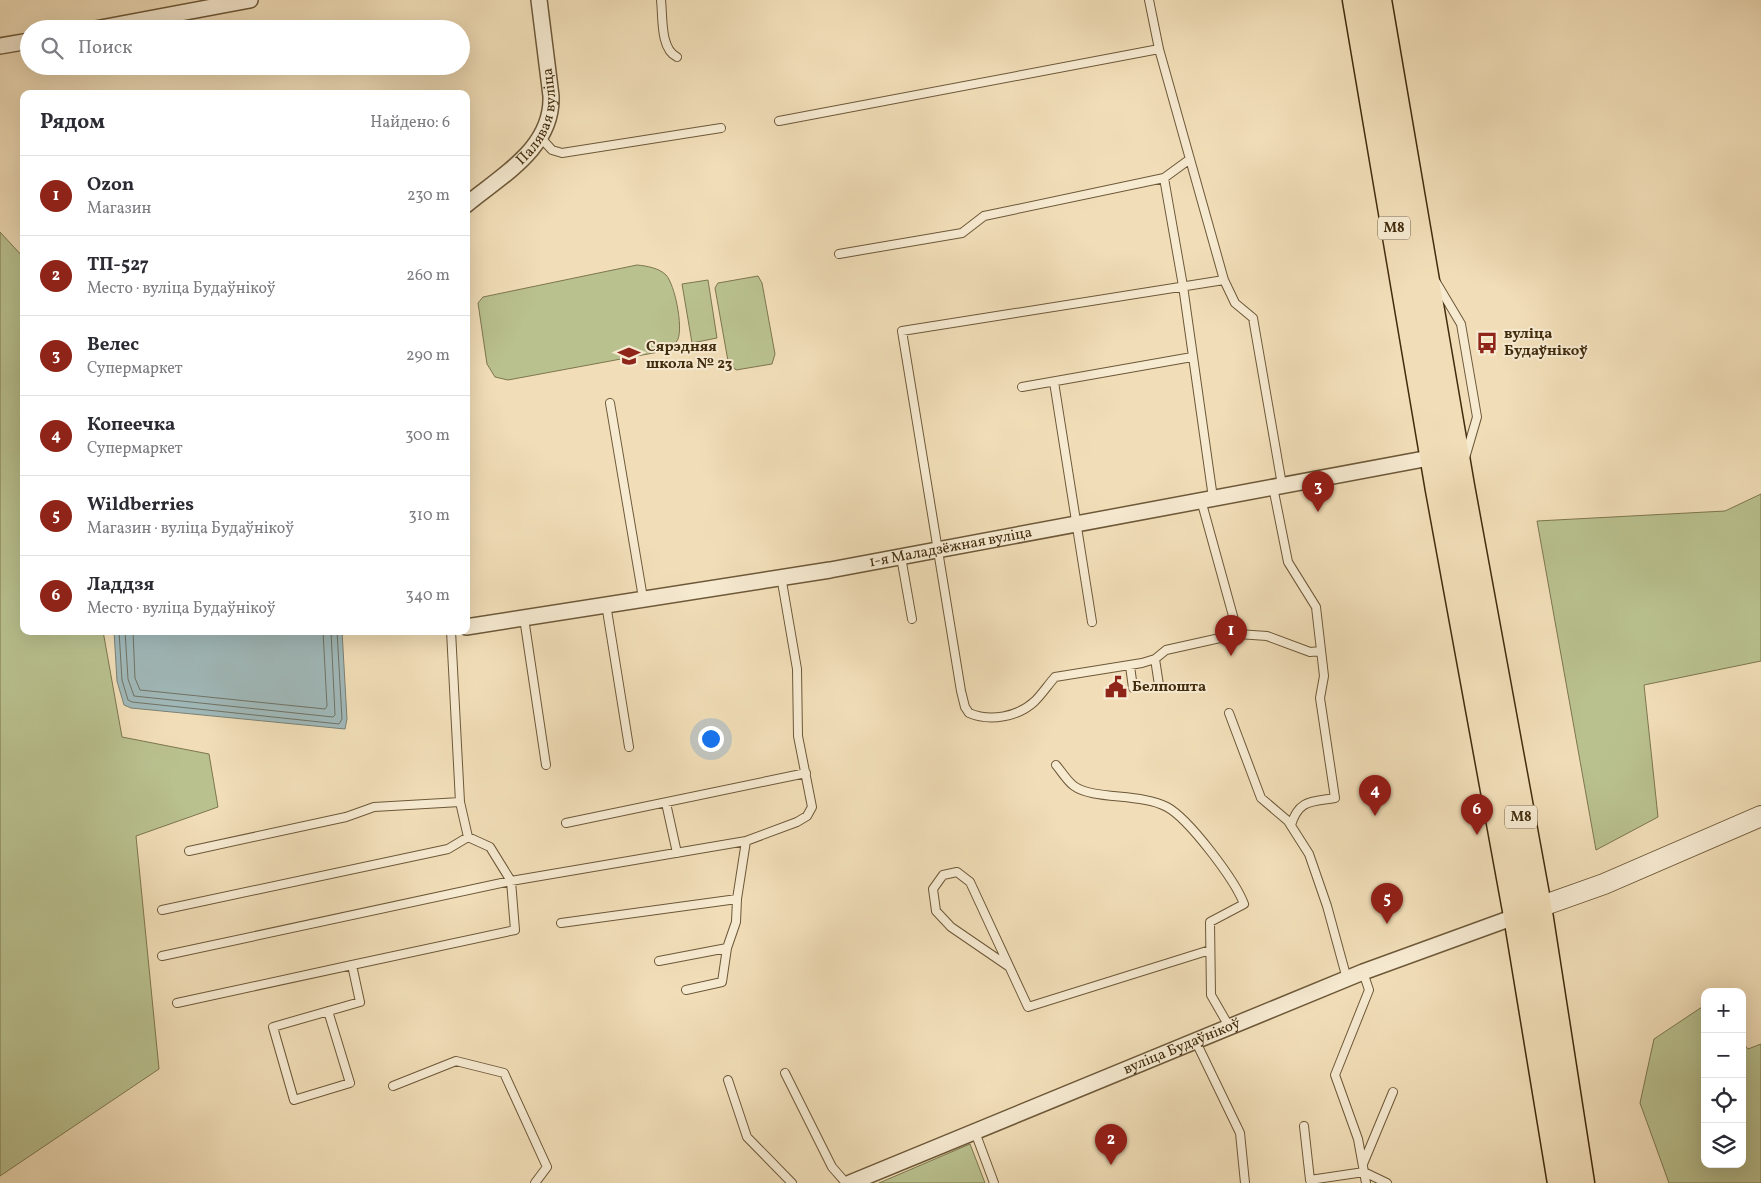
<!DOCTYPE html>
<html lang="ru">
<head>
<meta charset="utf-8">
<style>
  :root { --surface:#fff; --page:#f2f2f3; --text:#2b2b33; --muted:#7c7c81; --line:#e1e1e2; --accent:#8f2418 }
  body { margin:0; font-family:Vollkorn,serif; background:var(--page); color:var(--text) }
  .controls { position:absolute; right:15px; bottom:15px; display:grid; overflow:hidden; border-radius:10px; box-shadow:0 5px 20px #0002 }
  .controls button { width:45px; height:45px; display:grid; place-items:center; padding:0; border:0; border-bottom:1px solid var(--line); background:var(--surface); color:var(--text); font:25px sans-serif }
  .you { position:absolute; left:710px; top:738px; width:18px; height:18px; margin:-12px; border:4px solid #fff; border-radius:50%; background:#1a73e8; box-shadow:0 0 0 8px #1a73e833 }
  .badge { display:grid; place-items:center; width:32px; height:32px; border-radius:50%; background:var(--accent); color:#fff; font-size:16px; font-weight:700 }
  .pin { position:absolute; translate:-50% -41px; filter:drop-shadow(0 1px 2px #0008) }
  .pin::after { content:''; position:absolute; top:26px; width:18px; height:15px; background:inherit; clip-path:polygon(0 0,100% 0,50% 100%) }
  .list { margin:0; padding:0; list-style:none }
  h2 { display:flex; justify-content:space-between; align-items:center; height:65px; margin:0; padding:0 20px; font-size:21px }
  h2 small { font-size:16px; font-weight:400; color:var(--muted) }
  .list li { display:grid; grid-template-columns:32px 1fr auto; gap:15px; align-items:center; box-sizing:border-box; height:80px; padding:0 20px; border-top:1px solid var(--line) }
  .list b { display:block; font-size:19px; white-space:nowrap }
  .list p { margin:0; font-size:16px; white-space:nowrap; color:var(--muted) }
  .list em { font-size:16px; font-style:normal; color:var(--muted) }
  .icon { flex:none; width:28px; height:28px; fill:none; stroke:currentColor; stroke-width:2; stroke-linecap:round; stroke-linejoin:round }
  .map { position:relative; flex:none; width:1761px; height:1183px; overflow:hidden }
  .search { position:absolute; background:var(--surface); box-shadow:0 5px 20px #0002; left:20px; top:20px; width:450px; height:55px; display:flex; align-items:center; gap:12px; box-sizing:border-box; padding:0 18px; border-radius:28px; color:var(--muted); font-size:19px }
  .panel { position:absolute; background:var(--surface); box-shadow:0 5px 20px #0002; left:20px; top:90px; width:450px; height:545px; border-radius:10px }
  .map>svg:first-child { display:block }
</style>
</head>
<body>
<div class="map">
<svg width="1761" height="1183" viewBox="0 0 1761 1183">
  <rect width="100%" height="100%" fill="#f1deb8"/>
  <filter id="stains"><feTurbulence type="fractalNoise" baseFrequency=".004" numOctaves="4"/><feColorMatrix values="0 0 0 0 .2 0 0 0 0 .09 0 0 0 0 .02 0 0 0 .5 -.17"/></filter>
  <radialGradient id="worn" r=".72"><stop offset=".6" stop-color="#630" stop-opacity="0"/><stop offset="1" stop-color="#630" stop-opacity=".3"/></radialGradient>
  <path fill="#b9c18f" stroke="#7d764e" d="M0,232L24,258V631H103L122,737L209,754L218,807L136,836L159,1069L0,1176Z
    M637,265C647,266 659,268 666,275C675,285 683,326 678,339C676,344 668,348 664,351L508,380L495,377L487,364L478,303L483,297Z
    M758,276L762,283L775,354L772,364L736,370L728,361L715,288L718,283Z
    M708,280L717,338L692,343L682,284Z
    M1761,494V661L1644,685L1658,817L1596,850L1537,521L1725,511Z
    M1705,1005V1164H1742V1042L1748,1049L1761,1044V1183H1669L1640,1103L1654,1039Z
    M970,1144L985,1183H879Z"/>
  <path fill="#a0b9ba" stroke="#7a8175" d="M114,631H342L347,719L345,729L131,708L124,705L117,681Z"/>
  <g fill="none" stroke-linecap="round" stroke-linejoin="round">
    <path stroke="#707264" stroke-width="1" d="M119,631L122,680L128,700L132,702L339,724L342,719L337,631
      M125,631L128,679L134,696L333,717L335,715L331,631
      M133,631L135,678L140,690L325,709L327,706L323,631"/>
    <g stroke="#6d5838" stroke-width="10">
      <path id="service" d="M661,0C663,17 660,49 677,57
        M1149,0L1159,49L1224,280L1235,303L1253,318L1282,485
        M779,121L1159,49
        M541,138L552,150L562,153L721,128
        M1164,178L1183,286L1213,498
        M839,254L962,233L984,216L1164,178L1190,159
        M1436,282L1461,324L1477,417L1465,458
        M1054,382L1092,622
        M1022,387L1192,357
        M610,403L643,598
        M1273,487L1288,562L1316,607L1324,676L1320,698L1335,798C1312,802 1299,799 1291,825
        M1201,500L1238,634L1166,650L1155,659L1142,663L1055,677C1048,685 1042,694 1035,701C1018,717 990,722 969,713L965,707L961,691L902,331L1224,280
        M901,557L912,619
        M606,604L629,747
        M524,618L546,765
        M1238,634L1267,636L1310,652L1321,651
        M1155,659L1159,685
        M1130,666L1133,688
        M1229,713L1261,798L1288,821L1309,854L1327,906L1347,979
        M1056,765C1062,772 1067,781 1074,786C1093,800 1141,793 1167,807C1189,819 1235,880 1244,904L1210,922L1211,995L1230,1028
        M666,803L677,853
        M566,823L806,773
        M189,851L346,817L374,807L460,802
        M162,910L448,849L468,837
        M561,923L737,899L746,841
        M162,956L511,881L746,841L797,822L807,816L812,807L798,736L797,669L781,576
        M659,961L727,948L736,922L737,899
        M1008,966L951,927L936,911L933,889L943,875L957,872L970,882L1028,1007L1210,950
        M1363,972L1369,990L1335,1075L1358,1139L1366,1183
        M686,990L722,982L727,948
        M177,1003L352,965
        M328,1011L350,1083L294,1100L273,1027L360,1002L352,965L515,930L511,881L490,847L468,837L460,802L451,631
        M1196,1042L1240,1133L1245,1183
        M785,1073L832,1167L846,1183
        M728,1080L747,1137L792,1183
        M393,1086L456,1061L504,1073L547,1167L535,1183
        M1304,1126L1310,1180L1364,1172L1387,1183
        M975,1132L994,1183
        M1363,1164L1393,1092"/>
    </g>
    <g stroke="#6d5838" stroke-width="18">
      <g id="minor">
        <path d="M95,29L250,0"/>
        <path d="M0,46L29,41"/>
        <path id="s1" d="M466,205C502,175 553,148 551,96L539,0"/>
        <path id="s2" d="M466,627L830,570L1440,456"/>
        <path id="s3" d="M850,1183L1363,972L1517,916"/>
      </g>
    </g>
    <g stroke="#6d5838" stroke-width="22">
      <path id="tertiary" d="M1525,912L1604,884L1761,816"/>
    </g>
    <g stroke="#412c0d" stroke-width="29">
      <path id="trunk" d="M1356,0L1439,490L1517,916L1561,1183
        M1378,0L1461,486L1538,906L1581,1183"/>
    </g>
    <use href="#service" stroke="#f6ead1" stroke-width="8"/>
    <use href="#minor" stroke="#f6ead1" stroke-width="15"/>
    <use href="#tertiary" stroke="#f6ead1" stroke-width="20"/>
    <use href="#trunk" stroke="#f1deb8" stroke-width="26"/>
  </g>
  <defs>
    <g id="bus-bare" transform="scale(1.725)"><path d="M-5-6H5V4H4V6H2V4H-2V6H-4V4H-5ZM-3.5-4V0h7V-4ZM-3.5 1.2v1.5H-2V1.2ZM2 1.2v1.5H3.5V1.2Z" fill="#8f2418" stroke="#f6ead1" stroke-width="2.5" paint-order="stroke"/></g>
    <g id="school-bare" transform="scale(1.725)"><path d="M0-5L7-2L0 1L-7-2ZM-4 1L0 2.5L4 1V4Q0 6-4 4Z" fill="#8f2418" stroke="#f6ead1" stroke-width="2.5" paint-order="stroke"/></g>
    <g id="civic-bare" transform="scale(1.725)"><path d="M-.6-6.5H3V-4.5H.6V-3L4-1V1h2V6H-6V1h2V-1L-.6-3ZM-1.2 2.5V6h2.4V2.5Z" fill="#8f2418" stroke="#f6ead1" stroke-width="2.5" paint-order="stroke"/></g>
  </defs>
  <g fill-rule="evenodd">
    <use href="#bus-bare" x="1487" y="343"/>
    <use href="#school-bare" x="629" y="356"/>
    <use href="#civic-bare" x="1116" y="687"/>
  </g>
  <g text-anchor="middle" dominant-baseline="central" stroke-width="4" stroke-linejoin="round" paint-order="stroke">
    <g fill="#f6ead1" stroke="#776548" stroke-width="1">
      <rect x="1378" y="216.5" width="32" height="23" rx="4"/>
      <rect x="1505" y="805.5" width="32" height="23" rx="4"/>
    </g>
    <g font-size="14" font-weight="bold" fill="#412c0d">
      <text x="1394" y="228">М8</text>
      <text x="1521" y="817">М8</text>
    </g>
    <g font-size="15" fill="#412c0d" stroke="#f6ead1">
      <text stroke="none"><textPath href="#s1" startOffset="120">Палявая вуліца</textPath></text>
      <text stroke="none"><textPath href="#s2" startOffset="491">1-я Маладзёжная вуліца</textPath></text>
      <text stroke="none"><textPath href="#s3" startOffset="359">вуліца Будаўнікоў</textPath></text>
    </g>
    <g font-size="15" font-weight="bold" fill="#412c0d" stroke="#f6ead1" text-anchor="start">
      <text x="1504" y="334">вуліца<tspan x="1504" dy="17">Будаўнікоў</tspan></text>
      <text x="646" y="347">Сярэдняя<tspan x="646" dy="17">школа № 23</tspan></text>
      <text x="1132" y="687">Белпошта</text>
    </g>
  </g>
  <rect width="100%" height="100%" filter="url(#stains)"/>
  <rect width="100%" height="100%" fill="url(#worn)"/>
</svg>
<div class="controls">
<button>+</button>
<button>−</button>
<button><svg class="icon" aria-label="locate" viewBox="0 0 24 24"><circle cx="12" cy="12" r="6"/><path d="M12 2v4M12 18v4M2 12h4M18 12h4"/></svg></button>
<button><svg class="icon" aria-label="layers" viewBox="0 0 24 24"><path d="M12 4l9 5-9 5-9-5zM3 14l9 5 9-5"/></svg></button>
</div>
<div class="you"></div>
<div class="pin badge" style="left:1231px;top:656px">1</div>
<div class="pin badge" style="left:1111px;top:1165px">2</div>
<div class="pin badge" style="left:1318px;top:512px">3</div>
<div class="pin badge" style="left:1375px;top:816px">4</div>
<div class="pin badge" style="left:1387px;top:924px">5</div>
<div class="pin badge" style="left:1477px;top:835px">6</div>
<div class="search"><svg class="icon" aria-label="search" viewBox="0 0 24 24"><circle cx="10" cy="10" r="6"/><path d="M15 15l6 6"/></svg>Поиск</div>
<section class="panel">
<h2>Рядом<small>Найдено: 6</small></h2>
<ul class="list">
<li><span class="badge">1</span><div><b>Ozon</b><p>Магазин</p></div><em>230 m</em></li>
<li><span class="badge">2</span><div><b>ТП-527</b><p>Место · вуліца Будаўнікоў</p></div><em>260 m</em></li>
<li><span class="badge">3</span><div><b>Велес</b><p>Супермаркет</p></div><em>290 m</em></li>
<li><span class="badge">4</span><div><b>Копеечка</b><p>Супермаркет</p></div><em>300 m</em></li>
<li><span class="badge">5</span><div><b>Wildberries</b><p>Магазин · вуліца Будаўнікоў</p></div><em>310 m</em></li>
<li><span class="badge">6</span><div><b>Ладдзя</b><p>Место · вуліца Будаўнікоў</p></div><em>340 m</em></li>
</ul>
</section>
</div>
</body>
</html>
